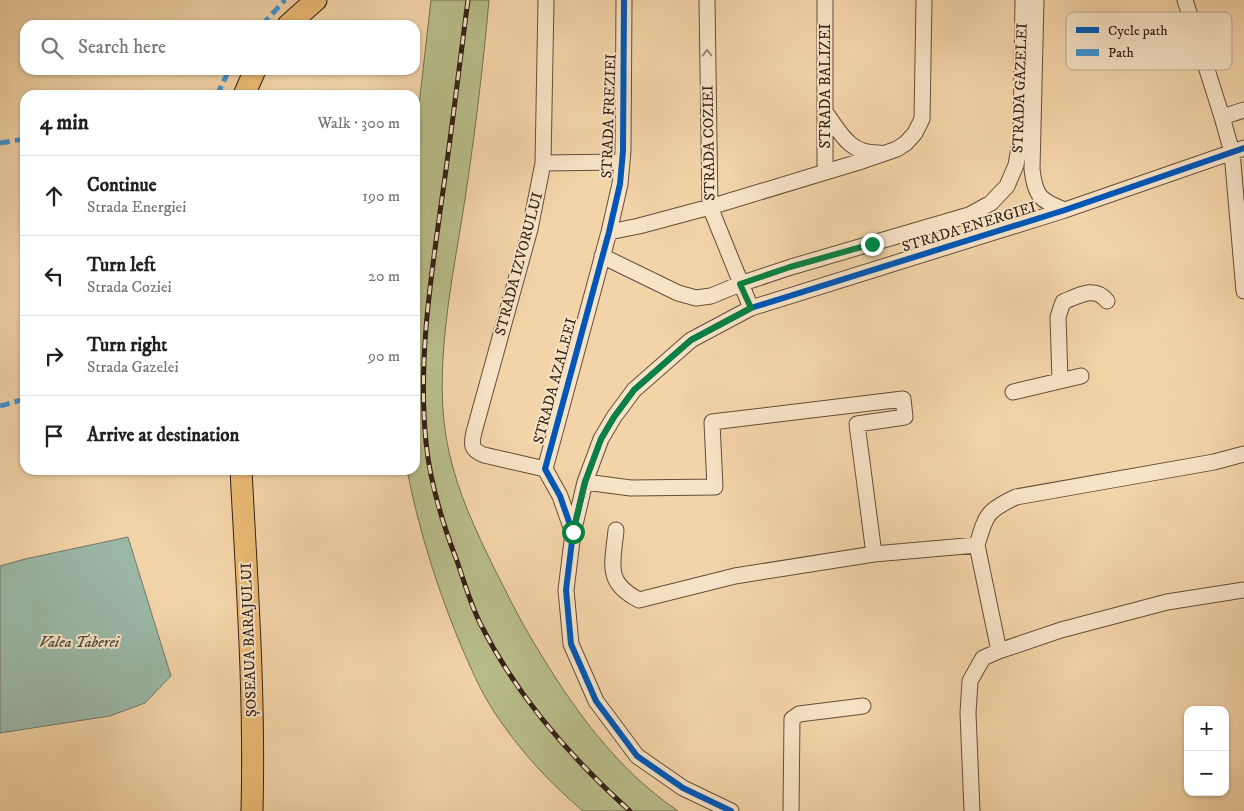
<!DOCTYPE html>
<html lang="en">
<head>
<meta charset="utf-8">
<style>
  :root { --surface:#fff; --page:#f6f6f6; --text:#202124; --muted:#757577; --line:#e0e0e0 }
  body { margin:0; font-family:"IM FELL DW Pica",serif; background:var(--page); color:var(--text) }
  .controls { position:absolute; right:15px; bottom:15px; display:grid; overflow:hidden; border-radius:10px; box-shadow:0 1px 4px #0004 }
  .controls button { width:45px; height:45px; display:grid; place-items:center; padding:0; border:0; border-bottom:1px solid var(--line); background:var(--surface); color:var(--text); font:25px sans-serif }
  .stop { position:absolute; width:15px; height:15px; margin:-11px; border:4px solid #0b8043; border-radius:50%; background:#fff }
  .stop.end { background:#0b8043; border-color:#fff; box-shadow:0 1px 5px #0008 }
  .list { margin:0; padding:0; list-style:none }
  h2 { display:flex; justify-content:space-between; align-items:center; height:65px; margin:0; padding:0 20px; font-size:21px }
  h2 small { font-size:16px; font-weight:400; color:var(--muted) }
  .list li { display:grid; grid-template-columns:32px 1fr auto; gap:15px; align-items:center; box-sizing:border-box; height:80px; padding:0 20px; border-top:1px solid var(--line) }
  .list b { display:block; font-size:19px; white-space:nowrap }
  .list p { margin:0; font-size:16px; white-space:nowrap; color:var(--muted) }
  .list em { font-size:16px; font-style:normal; color:var(--muted) }
  .icon { flex:none; width:28px; height:28px; fill:none; stroke:currentColor; stroke-width:2; stroke-linecap:round; stroke-linejoin:round }
  .map { position:relative; flex:none; width:1244px; height:811px; overflow:hidden }
  .search { position:absolute; background:var(--surface); box-shadow:0 1px 4px #0004; left:20px; top:20px; width:400px; height:55px; display:flex; align-items:center; gap:12px; box-sizing:border-box; padding:0 18px; border-radius:15px; color:var(--muted); font-size:19px }
  .panel { position:absolute; background:var(--surface); box-shadow:0 1px 4px #0004; left:20px; top:90px; width:400px; height:385px; border-radius:15px }
  .map>svg:first-child { display:block }
</style>
</head>
<body>
<div class="map">
<svg width="1244" height="811" viewBox="0 0 1244 811">
  <rect width="100%" height="100%" fill="#f3d4a8"/>
  <filter id="stains"><feTurbulence type="fractalNoise" baseFrequency=".004" numOctaves="4"/><feColorMatrix values="0 0 0 0 .2 0 0 0 0 .09 0 0 0 0 .02 0 0 0 .5 -.17"/></filter>
  <radialGradient id="worn" r=".72"><stop offset=".6" stop-color="#630" stop-opacity="0"/><stop offset="1" stop-color="#630" stop-opacity=".3"/></radialGradient>
  <path fill="#b8bd8a" stroke="#766e50" d="M431,0H489C483,67 475,133 465,199C453,278 431,373 449,452C458,493 476,531 494,568C507,593 519,619 534,643C573,708 615,768 678,811H583C552,785 524,755 501,722C484,699 473,673 462,648C438,591 419,531 407,470H415V140Z"/>
  <path fill="#9bb8a7" stroke="#727b6d" d="M128,537L171,676L145,703L110,716L0,733V566L25,559Z"/>
  <g fill="none" stroke-linecap="round" stroke-linejoin="round">
    <g stroke="#644d3a" stroke-width="17">
      <path id="minor" d="M707,0L710,207L751,308
        M825,0V172
        M1036,0L1032,169C1035,196 1040,201 1065,210
        M1185,0L1222,117
        M1244,110L1222,117L1232,152L1244,291
        M826,113C841,134 850,154 879,153
        M543,163L622,162
        M609,232L639,226L710,207L862,161L897,149L906,143L915,133L922,119L924,0
        M602,256L678,293L696,298L711,296L740,284L791,267L969,215L991,203L1007,186L1016,165L1021,136L1023,0
        M1060,381L1058,317L1063,302C1078,296 1095,285 1107,301
        M1013,392L1081,376
        M545,469L484,455C471,450 471,445 474,432L530,229L543,163L546,0
        M585,482L631,488L715,487L712,422L903,399L905,417L857,424L874,554L977,545C986,515 986,511 1016,497L1214,462L1244,454
        M616,530C613,564 604,582 639,600L735,576L874,554
        M573,533L560,496L545,469L609,232L620,184L623,151L624,0
        M977,545L999,651
        M731,811L683,788L637,756L596,701L571,644L566,590L573,533L585,482L601,439L614,417L634,390L691,340L751,308L1065,210L1244,148
        M791,811L792,719L799,714L863,706
        M972,811L968,713L970,681L983,658L999,651L1061,630L1167,602L1244,590"/>
    </g>
    <g stroke="#342016" stroke-width="23">
      <path id="highway" d="M288,25L316,0
        M244,95L255,70
        M241,470C247,584 255,697 252,811"/>
    </g>
    <use href="#minor" stroke="#f7e3c6" stroke-width="15"/>
    <use href="#highway" stroke="#eaba74" stroke-width="21"/>
    <g stroke="#342016" stroke-width="5">
      <path id="rail" d="M468,0C459,68 451,137 441,205C430,284 418,363 426,442C430,484 442,522 457,561C464,581 470,603 480,623C516,695 571,758 630,811"/>
    </g>
    <use href="#rail" stroke="#f7e3c6" stroke-width="3" stroke-dasharray="9" stroke-linecap="butt"/>
    <path stroke="#3d94d4" stroke-width="5" stroke-dasharray="10 5" stroke-linecap="butt" d="M262,25L285,0
      M217,95L229,70
      M0,143L25,139
      M0,406L25,399"/>
    <g stroke="#f7e3c6" stroke-width="9">
      <path id="cycleway" d="M573,533L560,496L545,469L609,232L620,184L623,151L624,0
        M731,811L683,788L637,756L596,701L571,644L566,590L573,533L585,482L601,439L614,417L634,390L691,340L751,308L1065,210L1244,148"/>
    </g>
    <use href="#cycleway" stroke="#0057b8" stroke-width="6"/>
  </g>
  <defs><path id="oneway-chevron" d="M-2-3.5L2.5 0L-2 3.5" fill="none" stroke-width="1.6" stroke-linecap="round" stroke-linejoin="round" transform="scale(1.25)"/></defs>
  <use stroke="#9f8b77" href="#oneway-chevron" transform="translate(707 53) rotate(-91)"/>
  <g fill="none" stroke-linecap="round" stroke-linejoin="round">
    <path stroke="#0b8043" stroke-width="6" d="M573,532L585,482L601,439L614,417L634,390L691,340L751,308L740,284L790,267L872,244"/>
  </g>
  <g text-anchor="middle" dominant-baseline="central" stroke-width="4" stroke-linejoin="round" paint-order="stroke">
    <g font-size="15" fill="#342016" stroke="#f7e3c6">
      <text transform="translate(825 86) rotate(-90)">STRADA BALIZEI</text>
      <text transform="translate(1020 88) rotate(-88)">STRADA GAZELEI</text>
      <text transform="translate(609 116) rotate(-88)">STRADA FREZIEI</text>
      <text transform="translate(709 143) rotate(-91)">STRADA COZIEI</text>
      <text transform="translate(969 227) rotate(-17)">STRADA ENERGIEI</text>
      <text transform="translate(519 264) rotate(-75)">STRADA IZVORULUI</text>
      <text transform="translate(555 381) rotate(-75)">STRADA AZALEEI</text>
      <text transform="translate(249 640) rotate(-92)">ȘOSEAUA BARAJULUI</text>
    </g>
    <g font-size="16" font-style="italic" fill="#534e42" stroke="#f7e3c6">
      <text x="79" y="642">Valea Taberei</text>
    </g>
  </g>
  <rect x="1066" y="12" width="166" height="58" rx="8" fill="#f7e3c6" stroke="#bca891" stroke-width="1"/>
  <rect x="1076" y="27" width="23" height="6" fill="#0057b8"/>
  <rect x="1076" y="49" width="23" height="7" fill="#3d94d4"/>
  <g font-size="14" fill="#342016">
    <text x="1108" y="35">Cycle path</text>
    <text x="1108" y="57">Path</text>
  </g>
  <rect width="100%" height="100%" filter="url(#stains)"/>
  <rect width="100%" height="100%" fill="url(#worn)"/>
</svg>
<div class="controls">
<button>+</button>
<button>−</button>
</div>
<div class="stop" style="left:573px;top:532px"></div>
<div class="stop end" style="left:872px;top:244px"></div>
<div class="search"><svg class="icon" aria-label="search" viewBox="0 0 24 24"><circle cx="10" cy="10" r="6"/><path d="M15 15l6 6"/></svg>Search here</div>
<section class="panel">
<h2>4 min<small>Walk · 300 m</small></h2>
<ul class="list">
<li><svg class="icon" aria-label="ahead" viewBox="0 0 24 24"><path d="M12 20V5M6 11l6-6 6 6"/></svg><div><b>Continue</b><p>Strada Energiei</p></div><em>190 m</em></li>
<li><svg class="icon" aria-label="left" viewBox="0 0 24 24"><path d="M17 20v-9H6M10 6l-5 5 5 5"/></svg><div><b>Turn left</b><p>Strada Coziei</p></div><em>20 m</em></li>
<li><svg class="icon" aria-label="right" viewBox="0 0 24 24"><path d="M7 20v-9h11M14 6l5 5-5 5"/></svg><div><b>Turn right</b><p>Strada Gazelei</p></div><em>90 m</em></li>
<li><svg class="icon" aria-label="arrive" viewBox="0 0 24 24"><path d="M6 21V4h12l-3 4 3 4H6"/></svg><div><b>Arrive at destination</b></div></li>
</ul>
</section>
</div>
</body>
</html>
